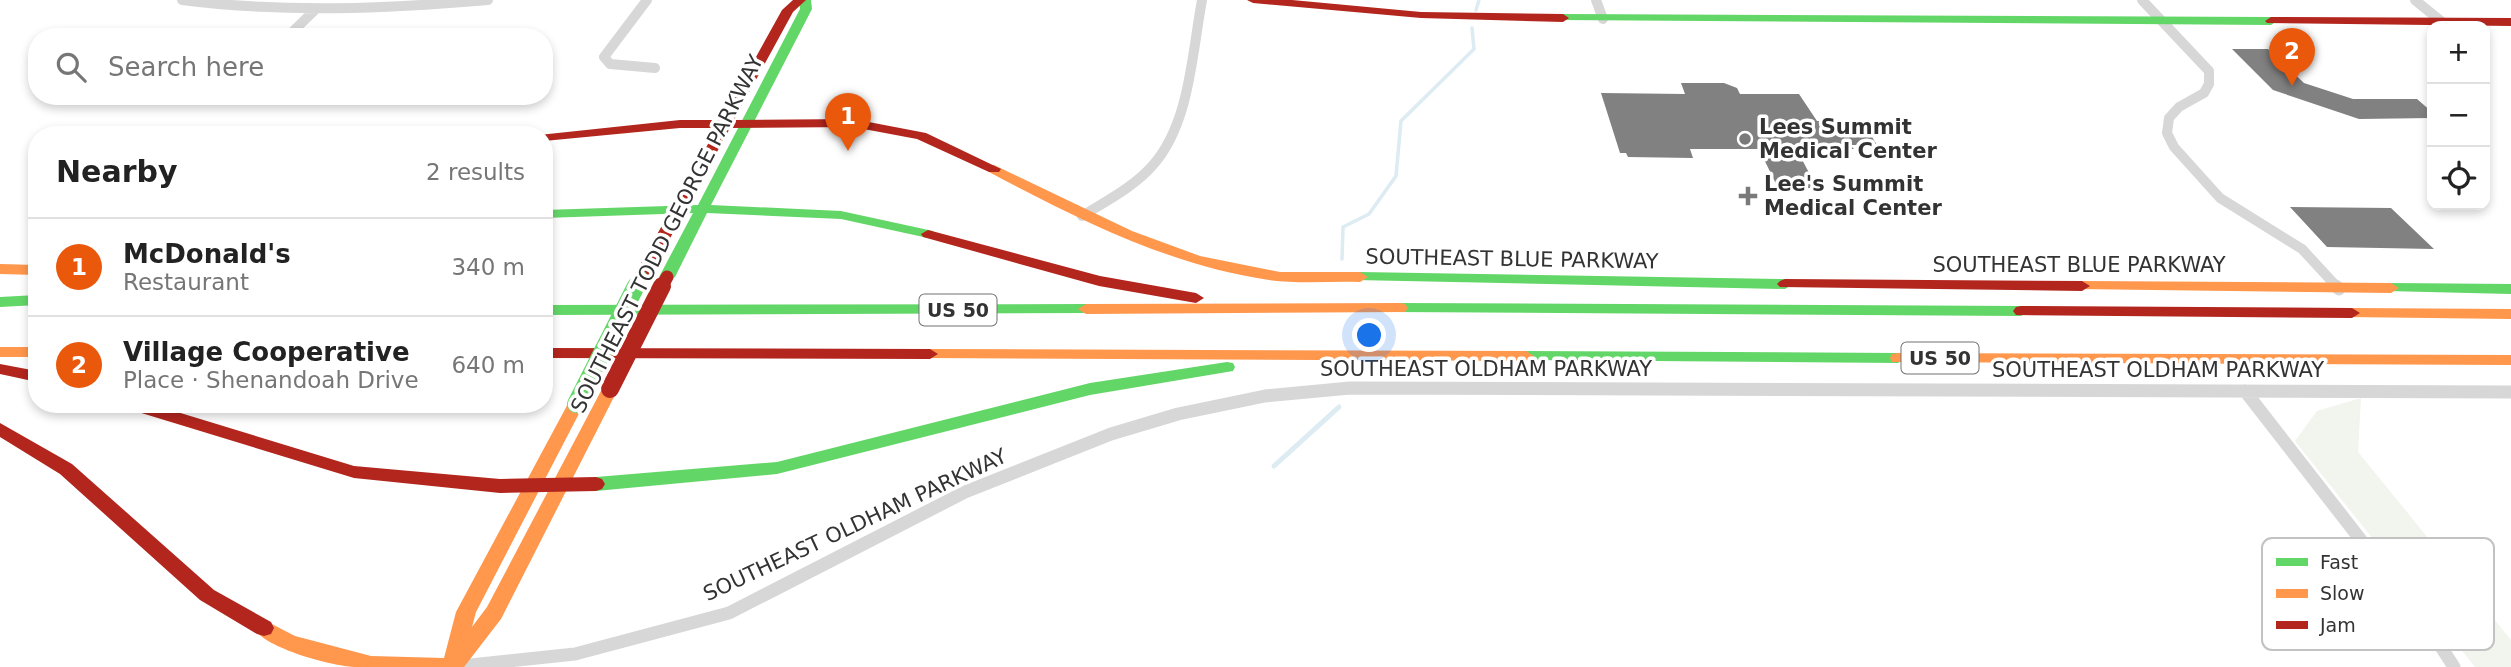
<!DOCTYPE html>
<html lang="en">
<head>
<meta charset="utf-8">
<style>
  :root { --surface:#fff; --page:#f2f2f2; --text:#222; --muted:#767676; --line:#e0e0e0; --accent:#ea580c }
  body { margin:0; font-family:"DejaVu Sans",sans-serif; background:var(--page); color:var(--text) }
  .controls { position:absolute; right:21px; top:21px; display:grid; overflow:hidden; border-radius:14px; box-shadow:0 4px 10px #0003 }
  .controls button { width:63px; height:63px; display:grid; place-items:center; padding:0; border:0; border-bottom:2px solid var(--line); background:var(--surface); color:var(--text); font:35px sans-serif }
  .you { position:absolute; left:1370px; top:336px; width:24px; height:24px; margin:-18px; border:5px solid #fff; border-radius:50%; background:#1a73e8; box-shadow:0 0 0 10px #1a73e833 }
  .badge { display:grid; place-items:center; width:46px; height:46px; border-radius:50%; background:var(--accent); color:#fff; font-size:23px; font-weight:700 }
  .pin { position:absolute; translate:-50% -58px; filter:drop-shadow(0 2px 4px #0008) }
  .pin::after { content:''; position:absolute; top:37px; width:24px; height:21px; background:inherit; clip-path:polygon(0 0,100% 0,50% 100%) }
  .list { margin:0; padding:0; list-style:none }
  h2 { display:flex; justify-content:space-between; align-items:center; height:91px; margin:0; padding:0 28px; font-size:30px }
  h2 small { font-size:23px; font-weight:400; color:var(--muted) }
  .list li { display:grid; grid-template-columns:46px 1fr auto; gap:21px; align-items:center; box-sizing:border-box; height:98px; padding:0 28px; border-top:2px solid var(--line) }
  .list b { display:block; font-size:26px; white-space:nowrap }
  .list p { margin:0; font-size:23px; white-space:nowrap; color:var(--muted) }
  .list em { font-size:23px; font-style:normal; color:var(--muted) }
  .icon { flex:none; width:38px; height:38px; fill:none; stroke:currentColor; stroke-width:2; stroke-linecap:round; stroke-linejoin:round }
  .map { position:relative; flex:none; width:2511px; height:667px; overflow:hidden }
  .search { position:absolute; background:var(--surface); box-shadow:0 4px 10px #0003; left:28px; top:28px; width:525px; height:77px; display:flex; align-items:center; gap:18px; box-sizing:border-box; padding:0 24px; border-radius:28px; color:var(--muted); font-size:26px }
  .panel { position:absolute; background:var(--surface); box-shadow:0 4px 10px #0003; left:28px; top:126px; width:525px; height:287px; border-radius:28px }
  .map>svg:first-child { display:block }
</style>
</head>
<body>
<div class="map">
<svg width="2511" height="667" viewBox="0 0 2511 667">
  <rect width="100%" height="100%" fill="#fff"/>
  <path fill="#f1f5ed" d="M2361,398L2358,452L2511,640V667H2475L2295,441L2317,411Z"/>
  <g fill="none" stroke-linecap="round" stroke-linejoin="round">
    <path stroke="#ddebf3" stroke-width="3.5" d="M1476,10L1479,0
      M1342,259L1343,227L1369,214L1396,176L1401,121L1474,49L1472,28"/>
    <path stroke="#ddebf3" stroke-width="5" d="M1274,466L1339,407"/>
  </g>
  <path fill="#818181" d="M2232,49H2268L2304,83L2353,99H2417L2432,112V118L2359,119L2273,90Z
    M1681,83H1724L1737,88L1740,94H1799L1817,121H1836L1843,132H1869L1877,145H1850L1854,149L1796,148L1817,188H1778L1759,149H1690L1693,158L1628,157L1626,153H1620L1601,93L1685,94Z
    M2290,207L2391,208L2434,249L2327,247Z"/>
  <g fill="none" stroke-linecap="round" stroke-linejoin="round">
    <path stroke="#d7d7d7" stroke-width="10" d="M182,0C284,13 385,9 488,0
      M647,0L604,57L610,64L655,68
      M1596,0L1603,19
      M2142,0L2209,71V84L2204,93L2179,107L2169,118L2167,133L2174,147L2220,198L2302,249L2338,288
      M2415,0L2442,22
      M287,37L315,10
      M1082,216C1106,201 1134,187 1153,165C1190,123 1192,53 1202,0"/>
    <path stroke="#d7d7d7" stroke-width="13" d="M2336,286L2339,289
      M2245,391L2427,625L2454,667
      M452,667L575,654L729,613L965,492L1111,434L1178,414L1265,396L1350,388L2511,392"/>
    <path fill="#63d668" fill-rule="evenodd" d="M799,0H811L812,9L711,205L841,211L933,231L935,234L933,237L928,238L841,219L707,213L675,277L667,282L659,277L693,213L544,218V210L698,205L800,9Z
      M1563,14L2271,17L2277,21L2271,25L1559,20L1557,18Z
      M1360,272L1785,279L1793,284L1785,289L1355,280L1352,277L1355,274Z
      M2391,283L2511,284V294L2386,291L2383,288Z
      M37,295V305L0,307V297Z
      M1400,303L2021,306L2029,311L2021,316L1395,312L1392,308L1395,304Z
      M1086,304L1091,305L1094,309L1091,313L544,315V305Z
      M1526,351L1898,353L1906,358L1898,363L1520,360L1518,356L1520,352Z
      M1227,362L1233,363L1235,367L1233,371L1090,395L777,474L596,491L590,489L587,484L590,479L596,477L777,462L1090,383Z"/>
    <path fill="#ff974d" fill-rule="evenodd" d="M994,165L1132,231L1200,256L1280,272H1360L1368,277L1360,282C1330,281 1299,284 1269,280C1168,265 1078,219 989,172L987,169L989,166Z
      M0,264L37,265V275L0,274Z
      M2082,281L2391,283L2399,288L2391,293L2077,289L2074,286Z
      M1400,303L1405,304L1408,308L1405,312L1086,314L1078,309L1086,304Z
      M2352,308L2511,309V319L2347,317L2344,313Z
      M0,347H37V357H0Z
      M930,349L1526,351L1534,356L1526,361L924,358L922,354Z
      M1898,353L2511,355V365L1892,362L1890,358L1892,354Z
      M610,383L618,389L501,619L464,667C427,667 390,667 354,667C332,666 264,648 254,628L257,622L264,620L295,636L371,656L444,658L456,612L570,400L576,398L584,404L476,612L472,627L487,607L602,389Z"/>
    <path fill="#b3261e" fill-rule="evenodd" d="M793,0H806L793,12L734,120L853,119L926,133L1001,169L999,172H989L917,139L853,127L730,128L649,277L646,280H636L633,277L717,128H680L544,141V135H539L680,120H721L782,10Z
      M1247,0H1292L1421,12L1563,14L1569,18L1563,22L1421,18L1253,3Z
      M2271,17L2511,18V26L2267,23L2265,21Z
      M928,230L1100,276L1196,293L1204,298L1196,303L1099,286L923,237L921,234Z
      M1785,279L2082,281L2090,286L2082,291L1780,287L1777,284L1780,281Z
      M2021,306L2352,308L2360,313L2352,318L2016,315L2013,311L2016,307Z
      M544,348L930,349L938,354L930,359L544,358Z
      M0,364L37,371V382L0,374Z
      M123,404H151L354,466L500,479L596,477L602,479L605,484L602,489L596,491L500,493L354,478L125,408Z
      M0,423L72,464L214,590L271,622L274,628L271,634L264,636L257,634L200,600L60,474L0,437Z"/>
    <path stroke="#63d668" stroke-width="13" d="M635,288L641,277"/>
    <path stroke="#63d668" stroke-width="18" d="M576,404L636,286"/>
    <path stroke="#b3261e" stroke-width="13" d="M661,288L667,277"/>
    <path stroke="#b3261e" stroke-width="18" d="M610,389L662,286"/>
  </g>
  <g fill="#7a7a7a" stroke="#fff" stroke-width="2.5">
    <circle cx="1745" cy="139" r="7"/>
    <path d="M1744.5 185.5h7v7h7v7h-7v7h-7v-7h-7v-7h7z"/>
  </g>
  <g text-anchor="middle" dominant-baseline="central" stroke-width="7" stroke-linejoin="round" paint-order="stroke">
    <g fill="#fff" stroke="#707070" stroke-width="2">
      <rect x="919.5" y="294.5" width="77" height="31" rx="5"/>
      <rect x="1901.5" y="342.5" width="77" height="31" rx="5"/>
    </g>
    <g font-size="19" font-weight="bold" fill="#333">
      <text x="958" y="310">US 50</text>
      <text x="1940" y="358">US 50</text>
    </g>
    <g font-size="21" font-weight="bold" fill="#333" stroke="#fff" text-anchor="start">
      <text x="1759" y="127">Lees Summit<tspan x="1759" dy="24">Medical Center</tspan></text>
      <text x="1764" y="184">Lee's Summit<tspan x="1764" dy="24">Medical Center</tspan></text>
    </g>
    <g font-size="21" fill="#333" stroke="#fff">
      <text transform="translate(667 234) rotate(-63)">SOUTHEAST TODD GEORGE PARKWAY</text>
      <text transform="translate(1512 259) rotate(1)">SOUTHEAST BLUE PARKWAY</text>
      <text x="2079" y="265">SOUTHEAST BLUE PARKWAY</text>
      <text x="1486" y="369">SOUTHEAST OLDHAM PARKWAY</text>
      <text x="2158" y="370">SOUTHEAST OLDHAM PARKWAY</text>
      <text transform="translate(855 525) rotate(-25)">SOUTHEAST OLDHAM PARKWAY</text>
    </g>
  </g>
  <rect x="2262" y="538" width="232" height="112" rx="10" fill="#fff" stroke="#c2c2c2" stroke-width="2"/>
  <rect x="2276" y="558" width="32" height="8" fill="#63d668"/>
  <rect x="2276" y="589" width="32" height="9" fill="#ff974d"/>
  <rect x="2276" y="621" width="32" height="8" fill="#b3261e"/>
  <g font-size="19" fill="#333">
    <text x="2320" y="569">Fast</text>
    <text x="2320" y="600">Slow</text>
    <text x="2320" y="632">Jam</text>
  </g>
</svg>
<div class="controls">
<button>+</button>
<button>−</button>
<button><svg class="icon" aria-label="locate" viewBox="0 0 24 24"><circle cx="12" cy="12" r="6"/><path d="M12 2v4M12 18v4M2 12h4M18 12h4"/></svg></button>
</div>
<div class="you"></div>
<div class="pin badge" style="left:848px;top:151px">1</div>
<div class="pin badge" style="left:2292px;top:86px">2</div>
<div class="search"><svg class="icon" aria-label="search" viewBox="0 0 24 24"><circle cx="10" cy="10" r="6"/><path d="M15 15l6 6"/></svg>Search here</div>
<section class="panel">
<h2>Nearby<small>2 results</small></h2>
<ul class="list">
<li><span class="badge">1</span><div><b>McDonald's</b><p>Restaurant</p></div><em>340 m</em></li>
<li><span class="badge">2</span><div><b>Village Cooperative</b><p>Place · Shenandoah Drive</p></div><em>640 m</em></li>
</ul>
</section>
</div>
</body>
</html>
